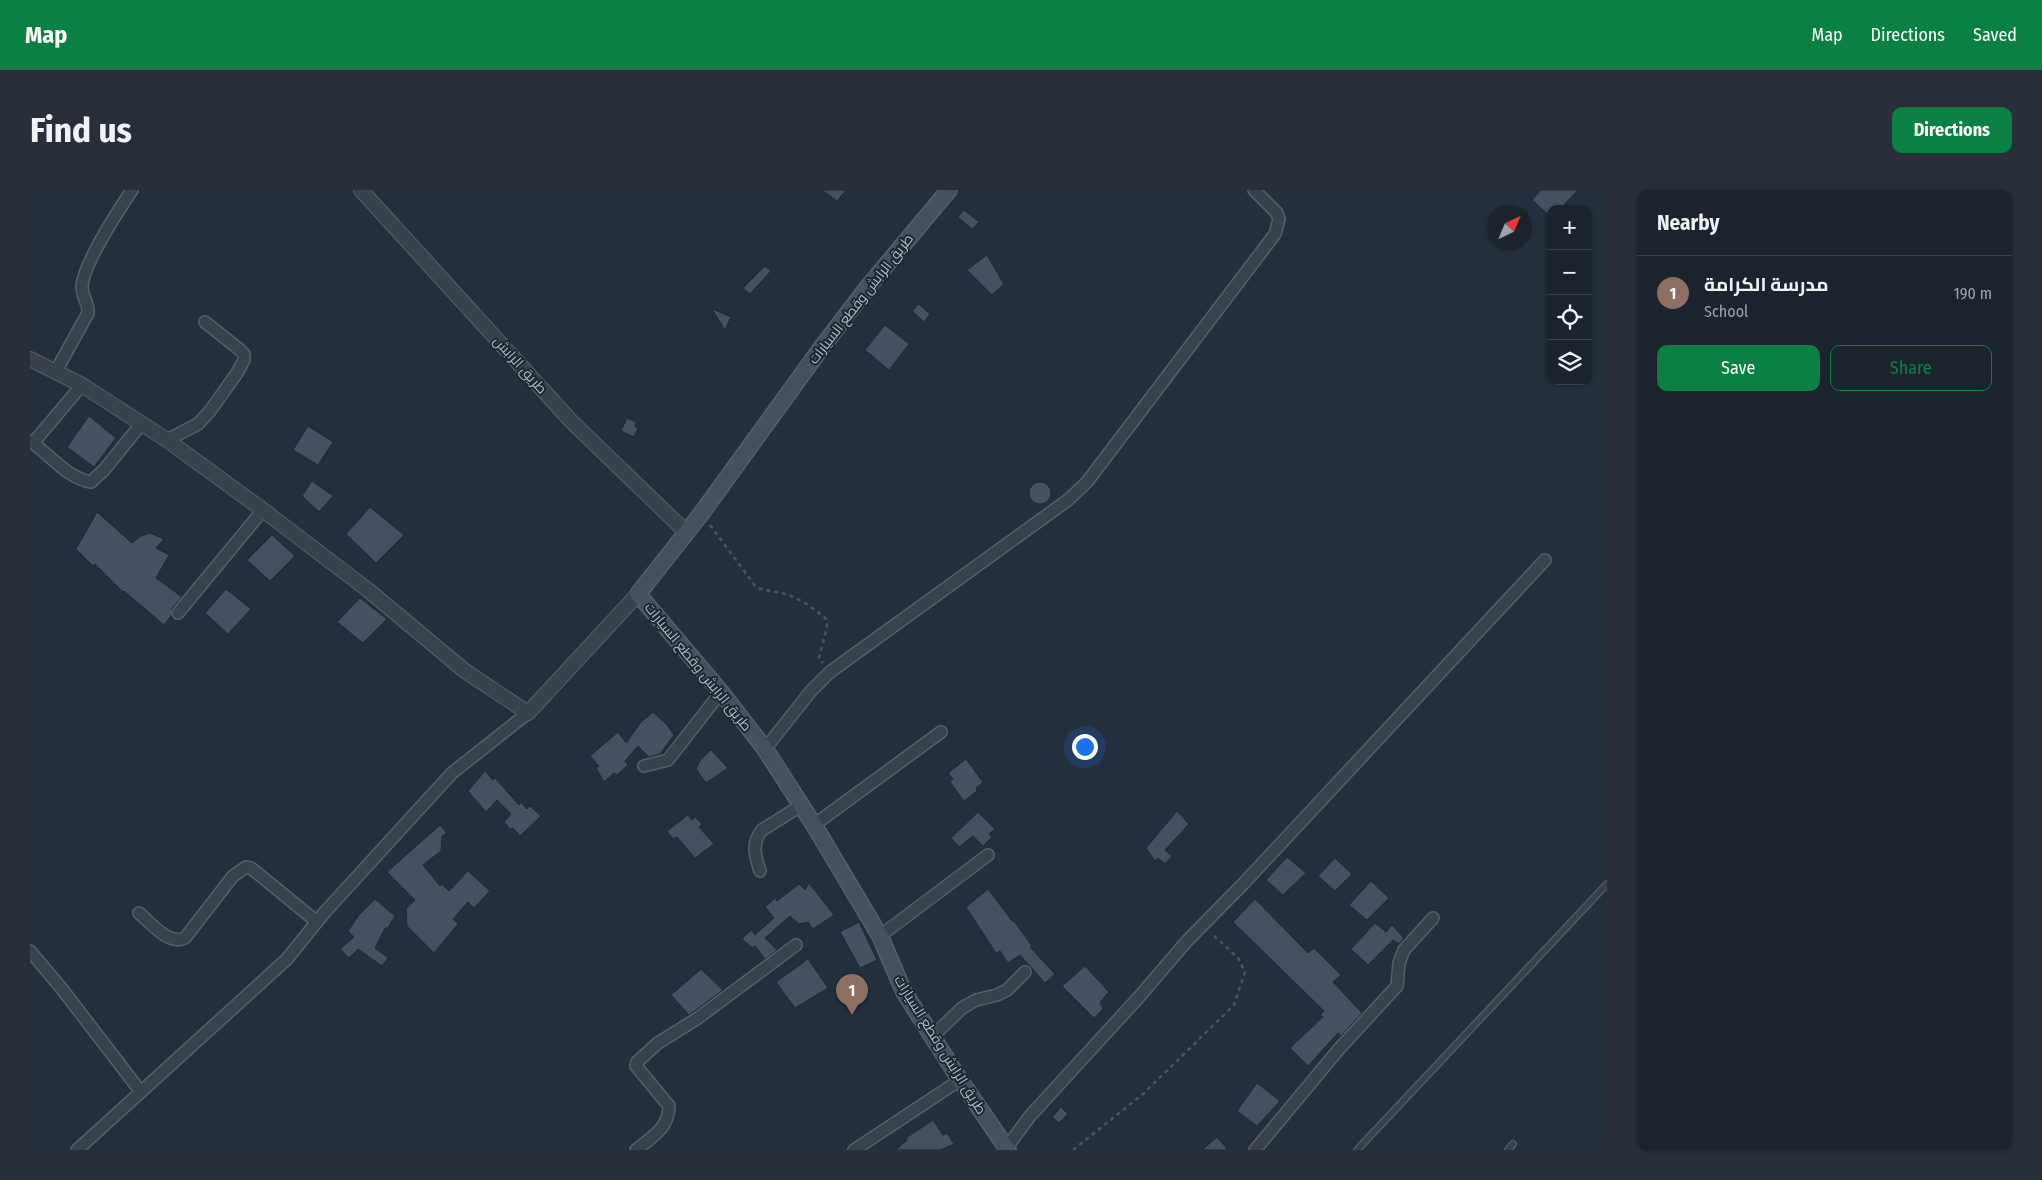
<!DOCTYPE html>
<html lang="en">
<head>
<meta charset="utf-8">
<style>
  :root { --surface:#1b232e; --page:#282f3a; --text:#f1f3f6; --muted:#a0a4aa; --line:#39404a; --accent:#0b8043 }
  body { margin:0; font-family:"Fira Sans Condensed",Cairo,sans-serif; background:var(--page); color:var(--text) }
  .controls { position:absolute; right:15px; top:15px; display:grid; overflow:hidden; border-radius:10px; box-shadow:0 1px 4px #0004 }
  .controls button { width:45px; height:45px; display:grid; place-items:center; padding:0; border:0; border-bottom:1px solid var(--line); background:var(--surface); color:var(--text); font:25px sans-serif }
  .compass { position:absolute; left:1457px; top:15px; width:45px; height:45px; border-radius:50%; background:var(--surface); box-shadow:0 1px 4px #0004; rotate:44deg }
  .you { position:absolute; left:1054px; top:556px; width:18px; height:18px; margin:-12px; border:4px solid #fff; border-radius:50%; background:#1a73e8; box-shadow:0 0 0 8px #1a73e833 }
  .badge { display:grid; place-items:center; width:32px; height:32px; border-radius:50%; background:var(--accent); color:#fff; font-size:16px; font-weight:700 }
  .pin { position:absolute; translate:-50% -41px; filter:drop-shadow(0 1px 2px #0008) }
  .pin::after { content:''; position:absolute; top:26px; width:18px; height:15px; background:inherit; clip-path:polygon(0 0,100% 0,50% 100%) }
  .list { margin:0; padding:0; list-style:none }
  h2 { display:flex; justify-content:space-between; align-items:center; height:65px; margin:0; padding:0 20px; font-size:21px }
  h2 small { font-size:16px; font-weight:400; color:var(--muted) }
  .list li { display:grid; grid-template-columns:32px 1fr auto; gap:15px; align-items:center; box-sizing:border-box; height:75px; padding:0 20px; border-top:1px solid var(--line) }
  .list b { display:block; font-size:19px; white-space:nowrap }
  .list p { margin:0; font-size:16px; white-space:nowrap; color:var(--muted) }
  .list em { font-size:16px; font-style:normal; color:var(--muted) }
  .actions { display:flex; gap:10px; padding:15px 20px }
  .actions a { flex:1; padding:11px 0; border:1px solid var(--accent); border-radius:10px; text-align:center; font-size:18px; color:var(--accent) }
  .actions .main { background:var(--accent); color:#fff }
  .icon { flex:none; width:28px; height:28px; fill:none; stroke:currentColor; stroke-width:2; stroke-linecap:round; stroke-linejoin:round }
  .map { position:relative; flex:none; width:1577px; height:960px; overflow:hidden; border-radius:10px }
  header { display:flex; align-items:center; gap:30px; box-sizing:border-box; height:70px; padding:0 25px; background:var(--accent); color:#fff }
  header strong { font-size:24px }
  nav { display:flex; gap:28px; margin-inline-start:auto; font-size:18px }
  .intro { display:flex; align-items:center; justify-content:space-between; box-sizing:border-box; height:120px; padding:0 30px }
  h1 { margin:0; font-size:35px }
  .button { padding:12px 22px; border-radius:10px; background:var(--accent); color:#fff; font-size:18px; font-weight:700 }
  main { display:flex; gap:30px; padding:0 30px }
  aside { flex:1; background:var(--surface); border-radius:10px; box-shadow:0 1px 4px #0004 }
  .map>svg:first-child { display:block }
</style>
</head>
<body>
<header>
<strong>Map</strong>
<nav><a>Map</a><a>Directions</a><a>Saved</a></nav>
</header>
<div class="intro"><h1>Find us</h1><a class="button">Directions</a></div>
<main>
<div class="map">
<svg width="1577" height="960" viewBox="0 0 1577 960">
  <rect width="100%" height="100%" fill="#242f3e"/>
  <path fill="#455162" stroke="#1f2835" d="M792,0H816L807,11Z
    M1511,0H1548L1530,19H1521V27L1502,10Z
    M934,20L949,32L942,39L928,27Z
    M957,65L974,94L962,105L937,80Z
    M735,76L741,81L720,104L713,98Z
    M889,114L900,124L894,132L882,121Z
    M682,119L701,127L695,140Z
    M855,135L879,154L859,180L835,160Z
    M59,226L86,248L64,277L37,257Z
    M597,228L606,232L605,236L608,238L604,247L591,241Z
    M278,236L303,252L288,275L263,260Z
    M282,291L303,306L289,322L272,306Z
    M999 303a11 11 0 1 1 22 0a11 11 0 1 1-22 0Z
    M340,317L374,345L346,373L316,344Z
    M67,322L102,353L111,346L120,343L134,349L126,358L139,365L126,388L152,407L142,418L141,426L134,435L94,401L93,402L65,374L63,376L46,359Z
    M242,345L265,366L240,391L217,370Z
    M196,399L221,419L198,444L175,423Z
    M330,408L357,429L333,453L307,432Z
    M623,522L637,535L644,545L630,564L619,567L608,556L595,571L598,575L587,585L584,583L574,592L566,578L569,576L560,566L588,542L596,553L611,532Z
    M681,560L698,578L676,593L666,579L671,569Z
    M936,569L953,592L946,598L947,601L934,611L920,592L923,589L918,583Z
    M455,581L463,590L465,588L489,615L491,612L497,619L500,616L511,626L490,646L483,638L480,639L474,632L481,624L467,610L456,622L438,601Z
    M1147,621L1159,634L1135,660L1142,666L1135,674L1128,668L1125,671L1116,658Z
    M948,622L965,639L959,644L962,647L953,656L943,646L929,657L921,648Z
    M658,625L662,630L665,627L672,634L669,637L684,654L665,668L647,647L643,649L637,641Z
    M410,635L417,643L412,646L411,661L393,675L410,696L412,694L419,701L438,681L460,701L444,718L438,712L423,729L428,734L404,763L377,736L376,719L385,710L357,682Z
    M1257,667L1276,683L1253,705L1236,690Z
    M1305,668L1322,684L1305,701L1288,686Z
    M1341,691L1359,708L1337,730L1319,715Z
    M779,693L804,725L783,739L778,732L769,734L760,726L735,748L747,760L735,769L725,756L722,758L712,749L721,740L725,745L744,728L735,717L745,708L747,711L769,694L775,700Z
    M958,699L983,732L984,731L1002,756L1000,757L1025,784L1015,793L990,765L978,773L970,761L966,763L936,717Z
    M345,709L365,726L358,738H355L345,758L358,768L352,776L328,759L319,768L310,759L324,747L318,741L329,725Z
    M1225,709L1278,763L1284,758L1311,785L1303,792L1332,823L1311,846L1308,843L1278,876L1260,858L1293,827L1290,825L1294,821L1203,732Z
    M829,732L847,770L830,778L810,742Z
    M1345,733L1356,742L1362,735L1374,748L1369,754L1363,750L1338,775L1321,759Z
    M778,769L798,798L765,818L746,792Z
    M1055,776L1079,802L1070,812L1073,819L1064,828L1032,796Z
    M671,779L693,800L659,825L641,805Z
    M1227,893L1250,911L1227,936L1207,921Z
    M1031,917L1038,924L1029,933L1022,927Z
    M903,930L913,945L917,943L924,954L911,960H866L877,950L876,948Z
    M1187,947L1198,960H1172Z"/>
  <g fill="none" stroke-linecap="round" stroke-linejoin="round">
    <g stroke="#565f6c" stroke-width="8">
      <path id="service" d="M1327,960L1577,694
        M1478,960L1483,954"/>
    </g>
    <g stroke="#565f6c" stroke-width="14">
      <path id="minor" d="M26,181L58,123C59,114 52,107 52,97C53,74 88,21 102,0
        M137,250L168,234L180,221L207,183L214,170V164L210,160L175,132
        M0,251C20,264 36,288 61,292L74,280L112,233
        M3,253L52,195
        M148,423L233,320
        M735,559L781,501L800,482L1038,310L1057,292L1245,44L1249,29L1247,23L1224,0
        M614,576L638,570L691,502
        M784,635L911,542
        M730,681C725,665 721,654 732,640L772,615
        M109,723C121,733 139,756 155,748L203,686L216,677L221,678L287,732
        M850,746L958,665
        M0,761L32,799L111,902
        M902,847L932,818L946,810L967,805L977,800L995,782
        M47,960L257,769L294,723L422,583L498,523
        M606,960C622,947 639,938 639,916L606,876L607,872L628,853L668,828L766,755
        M824,960L930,890
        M975,960L1000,926L1109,807L1157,751L1215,692L1515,370
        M1225,960L1309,859L1367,796L1369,773L1374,760L1403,728"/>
    </g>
    <g stroke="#565f6c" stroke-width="16">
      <path id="tertiary" d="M331,0L541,231L656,342
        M0,169L52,195L137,250L233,320L338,400L435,481L498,523L608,404"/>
    </g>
    <g stroke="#565f6c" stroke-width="18">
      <path id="secondary" d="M919,0L837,98L789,161L671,324L608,404L691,502L735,559L784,635L850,746L874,802L930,890L978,960"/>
    </g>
    <path stroke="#44595c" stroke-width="2.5" stroke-dasharray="4 4" stroke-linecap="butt" d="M680,335L726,397C737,402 748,401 758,405C771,409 786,420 796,429L797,437L789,468L793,473
      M1043,960L1113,904L1204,815L1215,782L1208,768L1181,743"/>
    <use href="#service" stroke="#38414e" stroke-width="5.5"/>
    <use href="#minor" stroke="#38414e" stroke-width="11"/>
    <use href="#tertiary" stroke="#38414e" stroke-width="14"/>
    <use href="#secondary" stroke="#465061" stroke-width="15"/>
  </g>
  <g text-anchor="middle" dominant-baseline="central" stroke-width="4" stroke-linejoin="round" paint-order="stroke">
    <g font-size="14" fill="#b4bcc9" stroke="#1d2633">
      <text transform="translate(831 109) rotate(-52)">طريق الرابش وقطع السيارات</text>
      <text transform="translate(490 175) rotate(48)">طريق الرابش</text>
      <text transform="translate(668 477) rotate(51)">طريق الرابش وقطع السيارات</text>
      <text transform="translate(910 855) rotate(58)">طريق الرابش وقطع السيارات</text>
    </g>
  </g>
</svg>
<div class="controls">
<button>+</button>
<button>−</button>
<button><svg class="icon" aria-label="locate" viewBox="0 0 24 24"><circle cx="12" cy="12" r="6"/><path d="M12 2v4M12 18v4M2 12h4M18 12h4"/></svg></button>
<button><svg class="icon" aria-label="layers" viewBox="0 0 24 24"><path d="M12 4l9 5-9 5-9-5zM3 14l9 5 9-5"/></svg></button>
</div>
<svg class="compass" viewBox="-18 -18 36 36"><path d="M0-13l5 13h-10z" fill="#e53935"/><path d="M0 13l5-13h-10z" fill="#a0a4aa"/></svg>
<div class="you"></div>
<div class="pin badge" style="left:822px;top:825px;background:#8d6e63">1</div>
</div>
<aside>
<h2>Nearby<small></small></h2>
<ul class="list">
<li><span class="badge" style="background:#8d6e63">1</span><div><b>مدرسة الكرامة</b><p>School</p></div><em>190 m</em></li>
</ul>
<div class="actions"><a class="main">Save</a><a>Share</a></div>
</aside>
</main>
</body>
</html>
